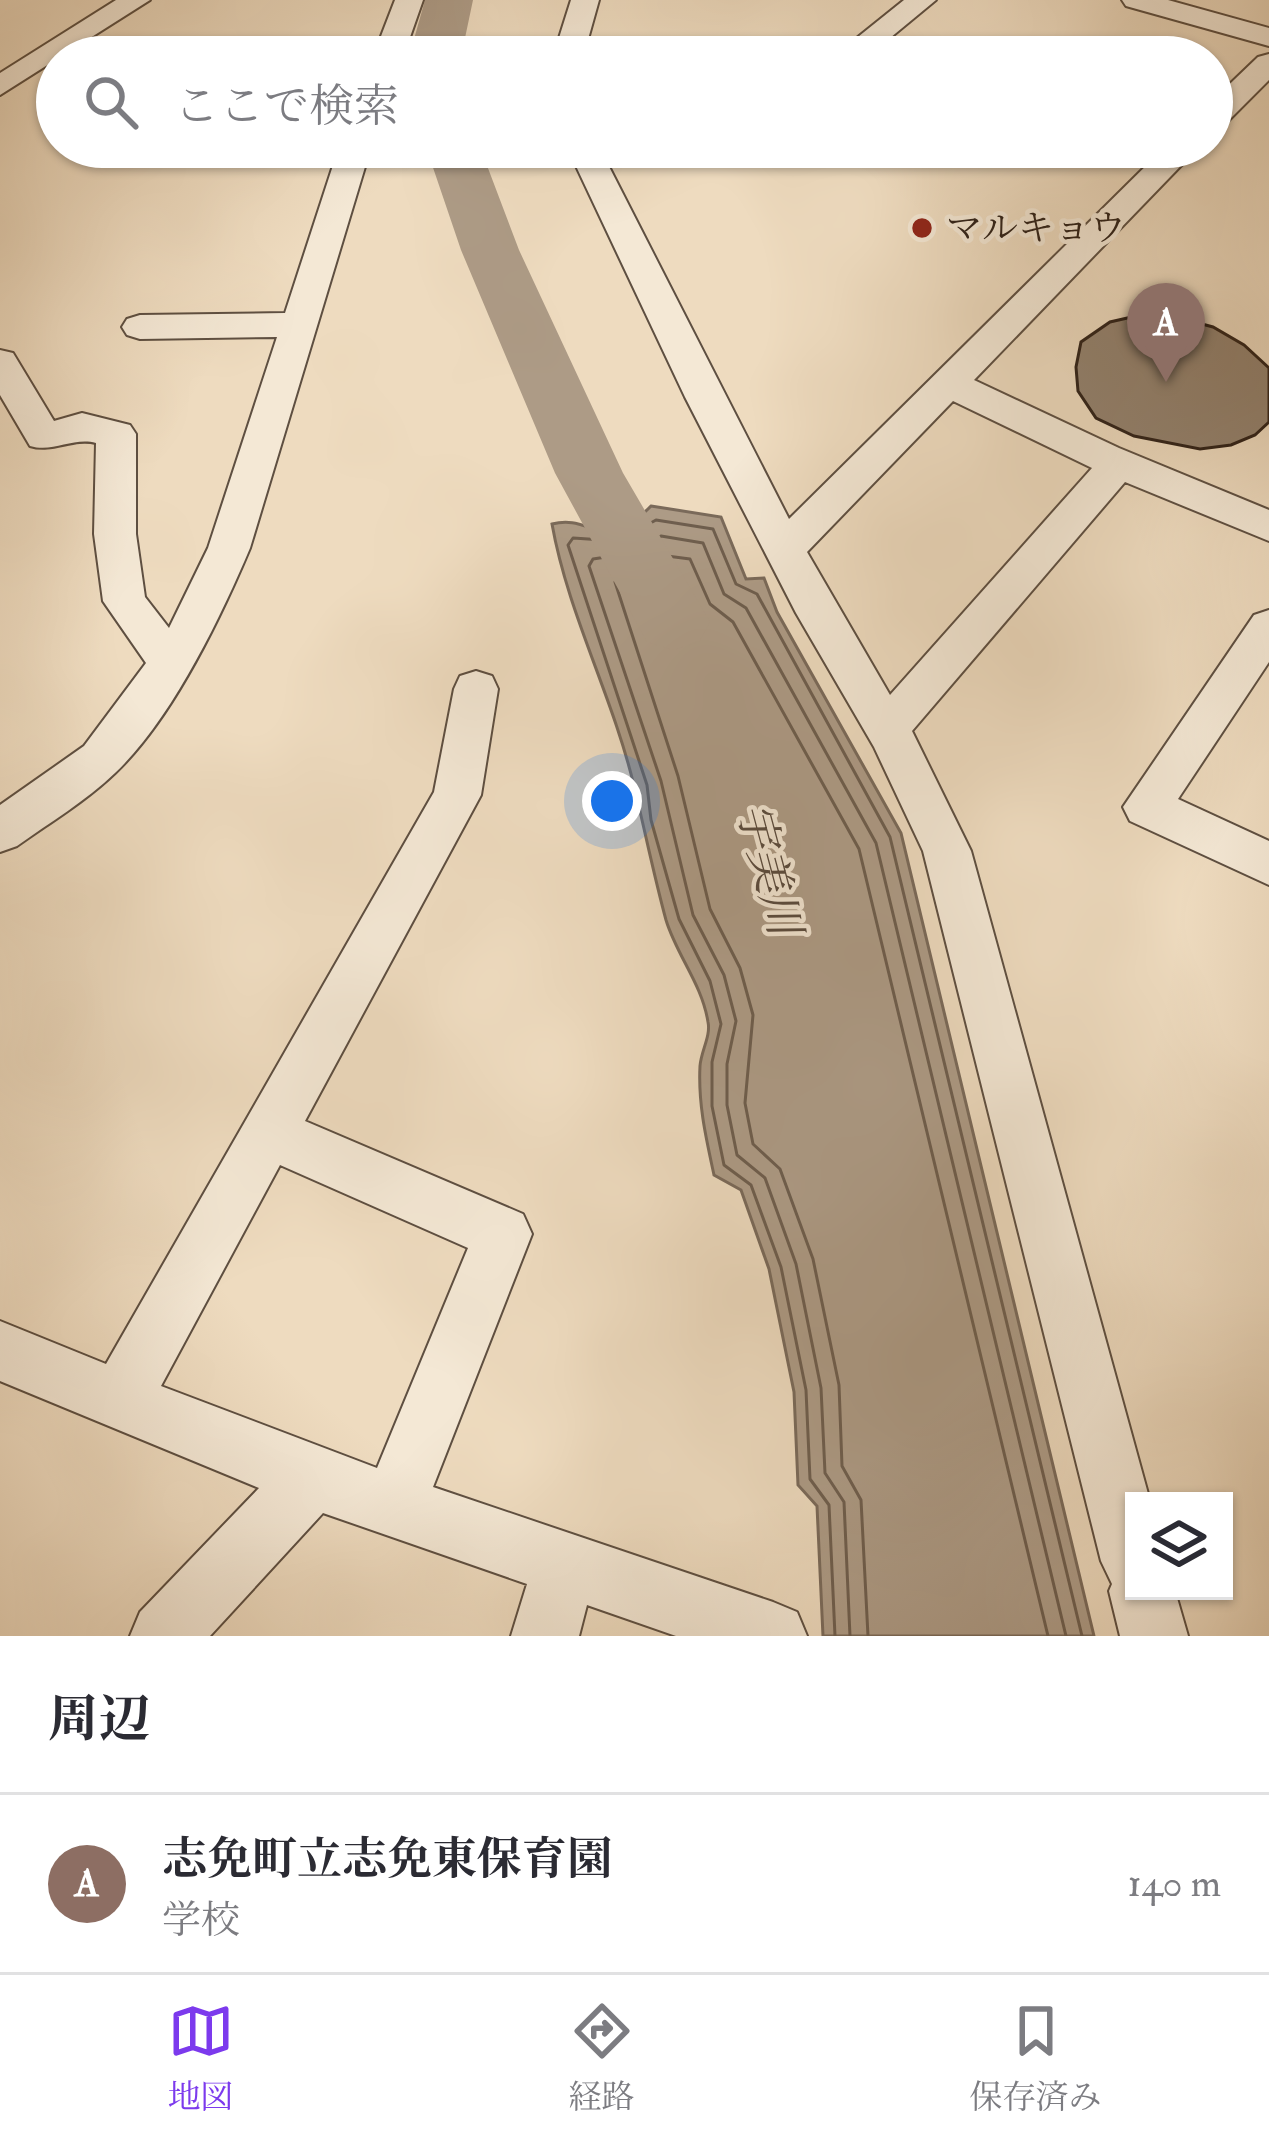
<!DOCTYPE html>
<html lang="ja">
<head>
<meta charset="utf-8">
<style>
  :root { --surface:#fff; --page:#f7f7f7; --text:#2b2b33; --muted:#7c7c81; --line:#e1e1e2; --accent:#7c3aed }
  body { margin:0; font-family:"IM FELL Double Pica","Noto Serif JP",serif; background:var(--page); color:var(--text) }
  .controls { position:absolute; right:36px; bottom:36px; display:grid; overflow:hidden; border-radius:0px; box-shadow:0 3px 9px #0004 }
  .controls button { width:108px; height:108px; display:grid; place-items:center; padding:0; border:0; border-bottom:3px solid var(--line); background:var(--surface); color:var(--text); font:60px sans-serif }
  .you { position:absolute; left:612px; top:801px; width:42px; height:42px; margin:-30px; border:9px solid #fff; border-radius:50%; background:#1a73e8; box-shadow:0 0 0 18px #1a73e833 }
  .badge { display:grid; place-items:center; width:78px; height:78px; border-radius:50%; background:var(--accent); color:#fff; font-size:39px; font-weight:700 }
  .pin { position:absolute; translate:-50% -99px; filter:drop-shadow(0 3px 6px #0008) }
  .pin::after { content:''; position:absolute; top:63px; width:42px; height:36px; background:inherit; clip-path:polygon(0 0,100% 0,50% 100%) }
  .list { margin:0; padding:0; list-style:none }
  h2 { display:flex; justify-content:space-between; align-items:center; height:156px; margin:0; padding:0 48px; font-size:51px }
  h2 small { font-size:39px; font-weight:400; color:var(--muted) }
  .list li { display:grid; grid-template-columns:78px 1fr auto; gap:36px; align-items:center; box-sizing:border-box; height:180px; padding:0 48px; border-top:3px solid var(--line) }
  .list b { display:block; font-size:45px; white-space:nowrap }
  .list p { margin:0; font-size:39px; white-space:nowrap; color:var(--muted) }
  .list em { font-size:39px; font-style:normal; color:var(--muted) }
  .icon { flex:none; width:66px; height:66px; fill:none; stroke:currentColor; stroke-width:2; stroke-linecap:round; stroke-linejoin:round }
  .map { position:relative; flex:none; width:1269px; height:1636px; overflow:hidden }
  .search { position:absolute; background:var(--surface); box-shadow:0 3px 9px #0004; left:36px; right:36px; top:36px; height:132px; display:flex; align-items:center; gap:30px; box-sizing:border-box; padding:0 42px; border-radius:66px; color:var(--muted); font-size:45px }
  .sheet { height:336px; background:var(--surface) }
  nav { display:flex; justify-content:space-around; align-items:center; box-sizing:border-box; height:168px; border-top:3px solid var(--line); background:var(--surface); font-size:33px; color:var(--muted) }
  nav a { display:grid; justify-items:center; gap:6px }
  nav .on { color:var(--accent) }
  .map>svg:first-child { display:block }
</style>
</head>
<body>
<div class="map">
<svg width="1269" height="1636" viewBox="0 0 1269 1636">
  <rect width="100%" height="100%" fill="#eedbbf"/>
  <filter id="stains"><feTurbulence type="fractalNoise" baseFrequency=".00167" numOctaves="4"/><feColorMatrix values="0 0 0 0 .2 0 0 0 0 .09 0 0 0 0 .02 0 0 0 .5 -.17"/></filter>
  <radialGradient id="worn" r=".72"><stop offset=".6" stop-color="#630" stop-opacity="0"/><stop offset="1" stop-color="#630" stop-opacity=".3"/></radialGradient>
  <path fill="#ad9b86" stroke="#7a6a5a" stroke-width="3" d="M651,506L721,517L746,579L764,578L777,612L901,833L1094,1636H823L817,1506L798,1485L794,1392L769,1269L741,1190L714,1175C706,1138 698,1104 700,1066C701,1051 711,1036 708,1022C702,984 677,956 666,920C654,876 645,831 634,786C613,697 568,614 552,524C593,513 601,557 651,506Z"/>
  <g fill="none" stroke-linecap="round" stroke-linejoin="round">
    <path stroke="#6e5e4e" stroke-width="3" d="M835,1636L829,1505L810,1479L806,1390L781,1267L751,1185L724,1165L712,1106V1062L721,1024L710,981L679,919L651,820L647,785L568,545L573,538L618,541L656,520L713,529L736,584L757,594L890,837L1082,1636
      M850,1636L844,1502L825,1473L821,1388L796,1264L765,1178L737,1155L727,1105V1064L736,1021L724,975L693,915L661,781L589,566L593,559L639,552L661,536L703,543L724,594L746,608L876,843L1066,1636
      M868,1636L861,1500L842,1466L839,1385L813,1259L780,1169L753,1144L745,1103L753,1015L740,968L710,909L678,776L615,582L618,576L667,556L690,559L710,604L733,622L859,849L1048,1636"/>
    <path fill="#ad9b86" fill-rule="evenodd" d="M425,0H473L461,57H409Z
      M426,147H480L519,250L623,473L710,622L699,642L673,650L647,642L555,473L461,250Z"/>
  </g>
  <path fill="#92816e" stroke="#2e2017" stroke-width="3" d="M1136,316L1187,320L1213,327L1244,345L1269,368V422L1255,435L1231,445L1200,449L1134,436L1096,418L1078,391L1076,367L1081,342L1110,322Z"/>
  <g fill="none" stroke-linecap="round" stroke-linejoin="round">
    <g stroke="#5e4f41" stroke-width="4">
      <path id="minor" d="M116,0H150L0,95V73Z
        M395,0H423L403,57H373Z
        M571,0H599L583,57H553Z
        M904,0H936L867,57H833Z
        M1122,0H1168L1269,28V46L1126,6Z
        M1269,54V80L1223,126L1212,129V101L1258,57Z
        M339,147H371L250,548C220,619 171,720 115,773C86,801 49,823 17,846L0,852V805L84,746L146,663L103,601L94,534L96,443C73,437 53,453 30,446L0,395V350L13,353L54,421L82,413L130,425L136,434V534L145,597L169,628L208,548L277,337L140,339L127,335L122,327L127,319L140,315L285,313Z
        M567,147H599L789,519L1165,147H1199L974,380L1119,448L1269,510V541L1125,482L912,731L971,851L1150,1501H1134V1591H1175L1188,1636H1120L1109,1591L1112,1584L1101,1561L923,851L874,747L796,613L685,397ZM953,401L1092,468L890,695L807,552Z
        M1269,610V662L1178,799L1269,841V885L1130,821L1123,807L1254,615Z
        M476,671L492,676L498,689L481,795L305,1121L523,1214L532,1234L433,1487L773,1602L797,1612L807,1636H676L587,1605L579,1636H511L527,1584L323,1513L210,1636H130L140,1612L259,1488L0,1381V1321L106,1364L434,792L454,689L460,676ZM280,1165L468,1248L377,1468L161,1386Z"/>
    </g>
    <use href="#minor" fill="#f4e8d5" fill-rule="evenodd"/>
  </g>
  <circle fill="#8f2418" stroke="#f4e8d5" stroke-width="4.5" cx="922" cy="228" r="12"/>
  <g text-anchor="middle" dominant-baseline="central" stroke-width="9" stroke-linejoin="round" paint-order="stroke">
    <g font-size="36" fill="#2e2017" stroke="#f4e8d5" text-anchor="start">
      <text x="946" y="228">マルキョウ</text>
    </g>
    <g font-size="45" font-style="italic" fill="#5a4b3e" stroke="#f4e8d5">
      <text transform="translate(768 869) rotate(75)">宇美川</text>
    </g>
  </g>
  <rect width="100%" height="100%" filter="url(#stains)"/>
  <rect width="100%" height="100%" fill="url(#worn)"/>
</svg>
<div class="controls">
<button><svg class="icon" aria-label="layers" viewBox="0 0 24 24"><path d="M12 4l9 5-9 5-9-5zM3 14l9 5 9-5"/></svg></button>
</div>
<div class="you"></div>
<div class="pin badge" style="left:1166px;top:382px;background:#8d6e63">A</div>
<div class="search"><svg class="icon" aria-label="search" viewBox="0 0 24 24"><circle cx="10" cy="10" r="6"/><path d="M15 15l6 6"/></svg>ここで検索</div>
</div>
<section class="sheet">
<h2>周辺<small></small></h2>
<ul class="list">
<li><span class="badge" style="background:#8d6e63">A</span><div><b>志免町立志免東保育園</b><p>学校</p></div><em>140 m</em></li>
</ul>
</section>
<nav>
<a class="on"><svg class="icon" aria-label="map" viewBox="0 0 24 24"><path d="M3 6l6-2 6 2 6-2v14l-6 2-6-2-6 2zM9 4v14M15 6v14"/></svg>地図</a>
<a><svg class="icon" aria-label="directions" viewBox="0 0 24 24"><path d="M12 3l9 9-9 9-9-9zM9 14v-3h6M13 9l2 2-2 2"/></svg>経路</a>
<a><svg class="icon" aria-label="saved" viewBox="0 0 24 24"><path d="M7 4h10v16l-5-4-5 4z"/></svg>保存済み</a>
</nav>
</body>
</html>
